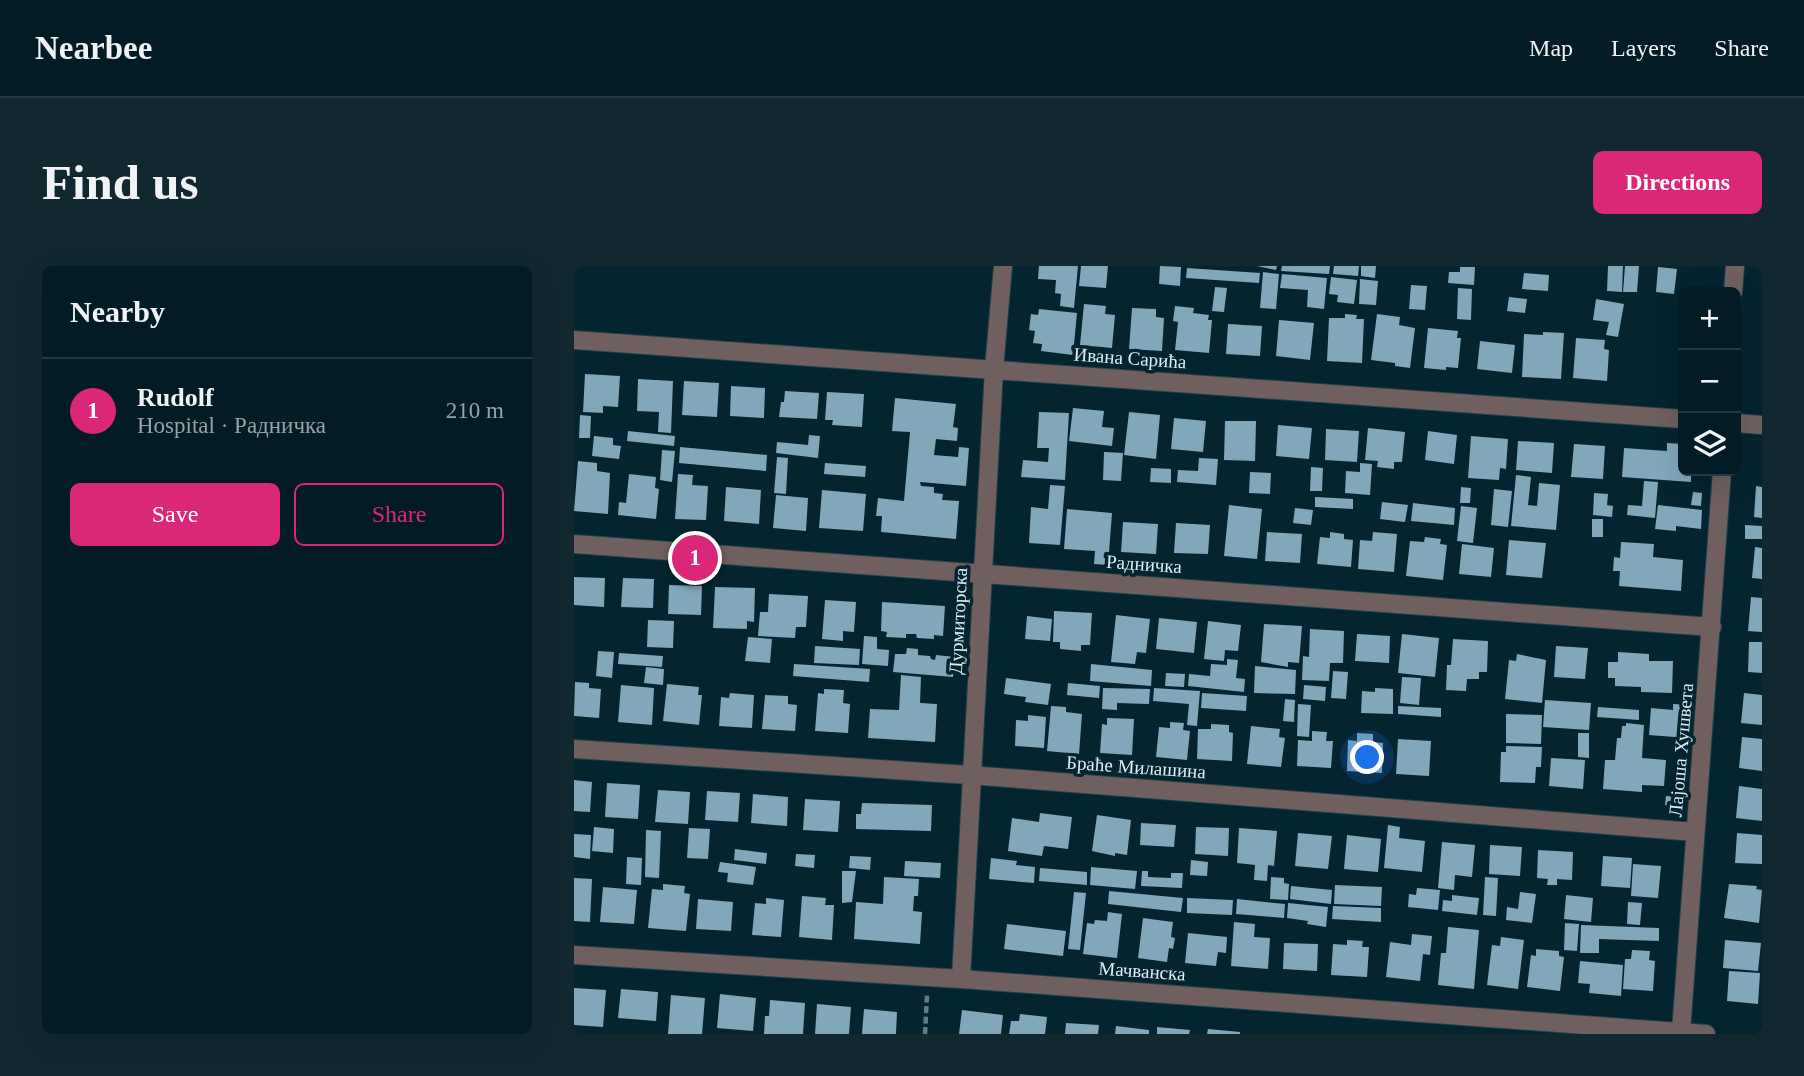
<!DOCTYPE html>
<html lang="en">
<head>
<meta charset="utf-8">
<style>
  :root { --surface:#031b24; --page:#112831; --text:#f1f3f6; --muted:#97a1a6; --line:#243941; --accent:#db2777 }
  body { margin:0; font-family:"Times New Roman",serif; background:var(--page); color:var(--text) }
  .controls { position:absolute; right:21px; top:21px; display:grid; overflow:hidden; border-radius:10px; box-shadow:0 7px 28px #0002 }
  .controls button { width:63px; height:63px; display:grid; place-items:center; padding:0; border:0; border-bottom:2px solid var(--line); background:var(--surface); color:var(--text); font:35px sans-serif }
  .you { position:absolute; left:794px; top:492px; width:24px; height:24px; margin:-18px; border:5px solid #fff; border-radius:50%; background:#1a73e8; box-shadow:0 0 0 10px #1a73e833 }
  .badge { display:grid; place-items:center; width:46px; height:46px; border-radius:50%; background:var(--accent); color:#fff; font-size:23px; font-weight:700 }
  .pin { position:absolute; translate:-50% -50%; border:4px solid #fff; box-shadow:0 2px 7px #0006 }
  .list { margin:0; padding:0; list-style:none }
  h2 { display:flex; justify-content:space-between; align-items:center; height:91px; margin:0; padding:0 28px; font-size:30px }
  h2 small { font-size:23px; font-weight:400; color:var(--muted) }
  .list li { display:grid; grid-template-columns:46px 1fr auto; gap:21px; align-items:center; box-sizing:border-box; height:105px; padding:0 28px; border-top:2px solid var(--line) }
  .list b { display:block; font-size:26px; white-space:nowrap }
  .list p { margin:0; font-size:23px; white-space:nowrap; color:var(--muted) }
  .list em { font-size:23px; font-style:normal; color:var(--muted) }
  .actions { display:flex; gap:14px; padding:21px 28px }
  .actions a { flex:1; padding:16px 0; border:2px solid var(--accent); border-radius:10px; text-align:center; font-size:24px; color:var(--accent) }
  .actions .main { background:var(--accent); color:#fff }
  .icon { flex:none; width:38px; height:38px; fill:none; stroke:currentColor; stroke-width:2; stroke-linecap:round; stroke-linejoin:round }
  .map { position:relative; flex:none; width:1188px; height:768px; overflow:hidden; border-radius:10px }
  header { display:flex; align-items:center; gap:42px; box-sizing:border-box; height:98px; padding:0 35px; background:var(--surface); border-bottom:2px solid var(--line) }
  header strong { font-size:33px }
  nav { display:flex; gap:38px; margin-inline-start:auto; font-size:24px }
  .intro { display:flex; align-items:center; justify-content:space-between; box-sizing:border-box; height:168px; padding:0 42px }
  h1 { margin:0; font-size:49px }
  .button { padding:18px 32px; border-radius:10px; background:var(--accent); color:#fff; font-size:24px; font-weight:700 }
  main { display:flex; gap:42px; padding:0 42px }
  aside { flex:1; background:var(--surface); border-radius:10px; box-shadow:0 7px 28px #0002 }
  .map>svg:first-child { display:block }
</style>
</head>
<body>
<header>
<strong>Nearbee</strong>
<nav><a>Map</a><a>Layers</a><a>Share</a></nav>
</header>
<div class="intro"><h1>Find us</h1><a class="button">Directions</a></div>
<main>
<aside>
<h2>Nearby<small></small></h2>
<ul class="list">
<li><span class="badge">1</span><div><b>Rudolf</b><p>Hospital · Радничка</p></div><em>210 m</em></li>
</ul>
<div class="actions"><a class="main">Save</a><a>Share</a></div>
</aside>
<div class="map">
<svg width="1188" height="768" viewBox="0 0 1188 768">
  <rect width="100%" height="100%" fill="#042430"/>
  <path fill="#80a8ba" d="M465,0H504L500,42L486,40L487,28L481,27L482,14L464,13Z
    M507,0H534L532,22L505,20Z
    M586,0L607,1L606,20L585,18Z
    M683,0H703L702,4Z
    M708,0H756L755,8L707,5Z
    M760,0H785L784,10L759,8Z
    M787,0H802L801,12L787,10Z
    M1034,0H1049L1048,26L1033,25Z
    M1051,0H1065L1063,26H1049Z
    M886,1H901L900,19L874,17L875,6H886Z
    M1084,1L1103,3L1100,28L1082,26Z
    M613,2L686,7L685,17L612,12Z
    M689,6L705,8L702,43L686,42Z
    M950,7L975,9L974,25L948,23Z
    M708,8L753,12L750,43L733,41L734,24L706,22Z
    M757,11L783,14L780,38L763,36L764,29L755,28Z
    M786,13L804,15L802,39L785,38Z
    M837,19L853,20L851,44L835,43Z
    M641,21L653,22L650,46L638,45Z
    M884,22L898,23L897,54L883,53Z
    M935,31L953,33L951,47L933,45Z
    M1022,33L1050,38L1044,71L1032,69L1035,56L1019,54Z
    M510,38L532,40L531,48L541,49L538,82L506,79Z
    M601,40L620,42L619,47L635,49L634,54H638L635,87L601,84L604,56L599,55Z
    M558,42L582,43V51L590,52L588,85L555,83Z
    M465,43L503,47L499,89L467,85L468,78L459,77L461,65L455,64L457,48L464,49Z
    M771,48L783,49L782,53H790L788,97L753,95L755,52H771Z
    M803,48L826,51L825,59L841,62L836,102L821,100V97L797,94Z
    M705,54L740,57L736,94L702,90Z
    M654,58L688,60L686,90L652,88Z
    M854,62L884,65L883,72H887L884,102L872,101V104L850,102Z
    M969,66L990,67L987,113L948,111L950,68L969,69Z
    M1002,72L1031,74L1030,83L1035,84L1033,115L999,112Z
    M906,75L941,79L938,107L903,103Z
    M11,108L46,110L44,141L29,140V147L9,146Z
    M64,113L99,115L97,167L84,166L85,146L63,145Z
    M110,115L145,117L143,151L108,149Z
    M157,120L191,122L190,152L156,150Z
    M211,125L245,127L243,153L205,151L207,136H210Z
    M253,126L290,128L288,161L258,159L259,154H251Z
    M321,132L382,138L379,161L384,162L383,175L362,173L360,189L384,191L385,181L395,182L392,220L346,216L347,220L360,221V227L369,228L368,234L385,235L382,273L307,266L308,250H302L304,232L330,235L336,166L318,165Z
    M499,142L530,145L528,161L540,162L538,180L495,175Z
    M465,146L495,147L491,214L447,211L449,194L474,196L475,182H463Z
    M555,146L586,149L582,193L550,189Z
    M6,149L17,150L16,172H5Z
    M600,152L632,155L629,186L597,183Z
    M651,155H682L681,195L650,194Z
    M704,159L738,162L735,193L702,190Z
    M794,162L831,166L828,196H820V203L803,201L804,195L791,194Z
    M752,163L785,165L783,196L751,194Z
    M54,165L101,170L100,180L53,175Z
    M854,165L883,169L880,198L851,194Z
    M235,169L246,170L244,192L202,187L203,176L234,179Z
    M20,170L39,172V179L47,180L45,193L18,190Z
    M897,170L934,173L932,203L926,202L925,214L894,212Z
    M944,175L980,177L978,207L942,204Z
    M1093,177L1109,178V205H1117V216L1048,211L1050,182L1093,185Z
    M1000,178L1031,180L1029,213L997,211Z
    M106,181L193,189L192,205L105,197Z
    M88,184L101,185L98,216L86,214Z
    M530,186L549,187L547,215L529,214Z
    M203,191L214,192L212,228L200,227Z
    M625,192L644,193L642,219L603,216L604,204L624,205Z
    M4,195L23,197V205L36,207L34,248L0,245Z
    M251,197L292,200L291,211L250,208Z
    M786,197L798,198L796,229L771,227L772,205L786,206Z
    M737,201L749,202L748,225H736Z
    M577,202L597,203V217L576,216Z
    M676,206L697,207L696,228L675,227Z
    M55,208L82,211L81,222L85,223L82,253L44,249L45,236L52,237Z
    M104,208L119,209L118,219L134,220L132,254L101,253Z
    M942,209L957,211L954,239L963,240L965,217L986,219L982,264L937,260Z
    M1070,215L1084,216L1081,252L1053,249L1054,239L1068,240Z
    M476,219L491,220L486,279L455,277L457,241L474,243Z
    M1182,220L1188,221V252L1180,251Z
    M152,221L187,224L185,258L150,255Z
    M887,221L897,222L896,237H886Z
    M920,223L938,225L934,261L917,259Z
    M248,224L292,228L289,265L245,262Z
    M1119,226L1128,227L1127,240L1117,239Z
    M1020,227L1034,228L1033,239L1039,240L1038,251L1019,249Z
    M202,229L234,232L232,265L199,262Z
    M741,231L779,233V243L741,241Z
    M808,236L834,239L831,256L806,253Z
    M839,237L881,242L880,259L837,255Z
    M655,239L688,243L683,293L650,290Z
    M1084,239L1128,244L1127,263L1102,260V265L1081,263Z
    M887,240L903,242L899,277L883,275Z
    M721,242L739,244L737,259L719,257Z
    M493,243L538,247L534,299L520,298L521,285L490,283Z
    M1018,253H1029V271H1018Z
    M549,256L584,258L582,288L547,286Z
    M602,257L636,259L634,288L600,287Z
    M1171,259L1188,260V273H1171Z
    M693,266L728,268L726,297L691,295Z
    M756,266L770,268V273L779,274L777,301L743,298L746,271L756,272Z
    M799,266L823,268L820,306L784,303L786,274L798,275Z
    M851,271L867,273L866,278L873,279L869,314L832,310L836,275L850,276Z
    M935,274L972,277L968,312L932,309Z
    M1047,276L1080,278L1079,291L1109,294L1107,325L1045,320L1046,305H1039L1040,291L1046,292Z
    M888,278L920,282L917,311L885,308Z
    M1181,281L1188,282V313L1178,312Z
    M0,311L31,312L30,341L0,339Z
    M49,312L80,313L79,342L47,341Z
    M95,319L128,320L127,349L94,348Z
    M141,321L181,322L180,356L173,355V363L139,362Z
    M195,328L234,330L232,361H222L221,372L184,370L186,346H194Z
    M1177,331L1188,332V366L1174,365Z
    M251,334L282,336L280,366L269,365V375L248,373Z
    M308,336L371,340L369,370L360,369V373L343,372L342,368H332V372L312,371L313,366L307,365Z
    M480,345L518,347L516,379H507V385L486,383V376H479Z
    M542,349L576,353L572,387L563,386L561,398L537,396Z
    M453,350L478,353L476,375L451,373Z
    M585,352L623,356L620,387L582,383Z
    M74,354L100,355L99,382L73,381Z
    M634,355L667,359L664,385L651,384L650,395L630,393Z
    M690,358L728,360L725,397L714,396V401L687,396Z
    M736,363L770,365L769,397H756L755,415L728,414L729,390L735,391Z
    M783,368L816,370L815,397L781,395Z
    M828,368L865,372L861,411L824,407Z
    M290,370L303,371V383L315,384L314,400L288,398Z
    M174,371L198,373L196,397L171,395Z
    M879,373L914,375L913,406H905V413H893L892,425L872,424L873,399H877Z
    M1175,376H1188V407L1174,406Z
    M241,380L286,383L285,399L240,397Z
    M982,380L1014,382L1011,413L980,411Z
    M333,382L344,383V389L356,390L357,393L361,394L362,389L381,391L379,411L319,406L321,388H332Z
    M24,385L40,386L38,412L22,410Z
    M1044,386L1075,388V395H1099L1098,427L1067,426V421L1041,420V412H1034V396H1044Z
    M45,387L89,390L88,401L44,398Z
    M943,388L972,394L968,437L931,433L935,394L942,395Z
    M653,393L664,394L662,412L671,413L670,426L614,420L615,408L636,410L637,398L653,399Z
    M220,398L296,403L295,416L219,410Z
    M517,398L578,404L577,420L516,415Z
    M681,400L722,404L721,428L680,427Z
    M72,401L90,403L89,419L70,417Z
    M759,405L774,406L772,433L757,432Z
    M592,407L611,408L610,421L591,420Z
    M327,409L347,411L346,437L363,438L361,476L294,472L296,443L325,444Z
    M828,411L847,412L845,439L826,437Z
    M432,412L477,418L474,439L451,436L452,431L430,428Z
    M1,416L15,417V422L27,423L25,452L0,450Z
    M494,417L526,420L525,432L493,429Z
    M93,418L125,421L124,429H128L125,459L89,455Z
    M47,419L80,422L78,459L44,456Z
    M730,419L752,421L751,435L729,433Z
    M529,422L576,423L575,438L543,437V444L528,443Z
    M580,422L626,425L623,460L613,459L615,438L579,435Z
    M801,422L819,423V448L787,447L788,425L801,426Z
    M250,423L270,424L269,437L276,438L274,467L241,465L244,427L250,428Z
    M156,427L180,429L178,462L145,460L147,431L155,432Z
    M628,427L673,430L672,445L627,442Z
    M1170,427L1188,429V459L1167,457Z
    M191,429L214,430V438L223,439L221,465L188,463Z
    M711,433L721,434L720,456L709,455Z
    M971,434L1017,437L1015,464L969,461Z
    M724,438L737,439L735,471L723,470Z
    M1099,438L1116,439L1113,472L1075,469L1077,442L1099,444Z
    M477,440L492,441V446L508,448L505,488L473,485Z
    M824,440L867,442V451L824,448Z
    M1024,441L1065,444V454L1023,451Z
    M932,448L968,449L967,478L932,477Z
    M454,449L472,451L470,482L441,480L442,454L454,455Z
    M533,452L560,453L558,489L526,487L528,458L533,459Z
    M596,456L610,457L609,464L616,465L613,494L582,491L585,461L596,462Z
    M1052,457L1070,459L1068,492L1092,494L1090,520L1068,519V526L1029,523L1031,494H1041L1043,472H1047L1048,460H1052Z
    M637,458L655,459V466L659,467L658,495L623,493L624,463H637Z
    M677,460L706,463L705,471L711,472L707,501L673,498Z
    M738,465L753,466L752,475H759L757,502L723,500L724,474L738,475Z
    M783,467L799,468V476L809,477L808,507L773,505L774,474L783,475Z
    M1004,467H1015V492L1004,491Z
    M1168,471L1188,473V505L1165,502Z
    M824,473L857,475L855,510L822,508Z
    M932,480L968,481L967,501H962L961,517L926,516L927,486H932Z
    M977,492L1011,494L1009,523L975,520Z
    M0,514L18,516L16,546L0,545Z
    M33,517L66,519L64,553L31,551Z
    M1165,520L1188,523V555L1162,552Z
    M84,524L116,526L114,558L81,556Z
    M133,525L166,527L164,556L131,554Z
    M179,528L214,531L213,560L177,557Z
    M1092,530L1105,531L1104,541L1091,539Z
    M231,533L266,535L264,566L229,564Z
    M288,537L358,539L357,565L282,563V548H287Z
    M466,547L498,551L494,583L470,580L468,590L434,585L438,552L465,556Z
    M523,549L557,554L553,589L541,587V590L518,585Z
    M567,557L602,559L600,581L566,579Z
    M814,559L826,561L825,572L851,575L848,606L810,602Z
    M20,561L40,563L39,587L18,585Z
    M622,561L655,562L654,590L621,588Z
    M115,562L136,563L134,593L113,592Z
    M665,562L703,565L700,600L694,599L693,615L680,614L681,599L663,597Z
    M72,564L87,565L85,612L71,611Z
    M724,567L758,570L754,603L721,600Z
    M1163,567L1188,569V598L1161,597Z
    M0,568L17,569L16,593L0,591Z
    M773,569L807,573L804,606L770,603Z
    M868,576L901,579L898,611L881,609L880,624L864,622Z
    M916,579L948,581L946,610L915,608Z
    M161,583L193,587L192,598L160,594Z
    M964,584L999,586L998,614L983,613V619H973L974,613L963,612Z
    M222,588L241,589L240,602L221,600Z
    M276,590L297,591L296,604L275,602Z
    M1029,590L1058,592L1056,622L1027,620Z
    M53,591L68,592L67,619L52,618Z
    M417,592L443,595L442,599L461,601L460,617L415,613Z
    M617,594L634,596L633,610L616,609Z
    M331,595L367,597L366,612L330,610Z
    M146,596L182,601L179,619L153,616L154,607L144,606Z
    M1059,598L1087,600L1084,632L1057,630Z
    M517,601L563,605L561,623L516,619Z
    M466,602L513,606V619L465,615Z
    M268,605H282L278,636L268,637Z
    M568,605H574V611L597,612V607H609L608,622L567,620Z
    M310,611L345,613L344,630H340L339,645L348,646L346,678L280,673L282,636L309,638Z
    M697,611L710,612V617L715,618L714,634L696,633Z
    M911,611L924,612L922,650L909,649Z
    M0,612L18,613L16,656L0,655Z
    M89,618L111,620L110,627L116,628L112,665L74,662L78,623L89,624Z
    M1155,618L1183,620L1182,623L1188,624L1185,657L1150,652Z
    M761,619L808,621L807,640L760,638Z
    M717,620L758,624L757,638L716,633Z
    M29,621L63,624L60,658L26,656Z
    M843,622L866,624L864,644L834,641L835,628L842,629Z
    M535,625L609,632L607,646L534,638Z
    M500,626L512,627L506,684L494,683Z
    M946,626L962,628L958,657L932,654L933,641L944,643Z
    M878,629L905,632L903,649L868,645L869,634L878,635Z
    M992,629L1019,632L1017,656L990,653Z
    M228,630L252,632L251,639H260L258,674L225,671Z
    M192,632L210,634L207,671L178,669L181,637L192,638Z
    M613,632L659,634L658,649L613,647Z
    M124,633L159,636L157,665L122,663Z
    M663,633L711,638L710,652L662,648Z
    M1054,636L1068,637L1066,659L1053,658Z
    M714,637L754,641L752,661L733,658L734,655L713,652Z
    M759,640L807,642V656L758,653Z
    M534,646L548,648L543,692L509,688L513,657L520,658L521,654L533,655Z
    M569,652L599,656L597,671L601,672L599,683L595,682L593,696L564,692Z
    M660,656L681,658L680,671L696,672L694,703L657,700Z
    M991,657L1005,658L1003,685L990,684Z
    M433,658L492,665L489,690L430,683Z
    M1007,659L1085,662V675L1025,673V687H1006Z
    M874,661L905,664L900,723L864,719L867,687H872Z
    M614,667L653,671L652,687L644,686L642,700L611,697Z
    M838,668L858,670L856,689L849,688L846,715L812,711L816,676L837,679Z
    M927,671L950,674L944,723L913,719L918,679L926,680Z
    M773,674L789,675L788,681H795L793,711L757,709L759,678L773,679Z
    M1151,674L1187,677L1184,705L1149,702Z
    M710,677L744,678L743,705L709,703Z
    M962,683L985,685V690L990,691L986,725L953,721L957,689L962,690Z
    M1058,684L1076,685L1075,694L1081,695L1079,725L1049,723L1051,693H1057Z
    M1006,695L1049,699L1047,730L1015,727L1016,718L1004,717Z
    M1155,705L1186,707L1184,738L1153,735Z
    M0,722L32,724L29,761L0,759Z
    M47,723L84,726L82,755L44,752Z
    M146,728L182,732L179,765L143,762Z
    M97,729L131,732L128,768H94Z
    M196,734L231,737L229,768H190L191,750H195Z
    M243,738L277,741L275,768H241Z
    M290,743L323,746L322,768H288Z
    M388,744L429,749L427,768H385Z
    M446,748L473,751L471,768H435L437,755H445Z
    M492,757L525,759L524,768H491Z
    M542,760L575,764V768H541Z
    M583,761L616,764L615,768H583Z
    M634,763L666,766V768H633Z"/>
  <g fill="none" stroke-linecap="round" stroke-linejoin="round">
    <g stroke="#22404c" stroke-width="20">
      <path id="minor" d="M1159,26L1161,0
        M0,74L1109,153
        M1162,157L1188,159
        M0,278L1138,361
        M0,483L396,509L1121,566
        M0,689L387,713L1132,768
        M387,713L420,103L429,0
        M1107,766L1148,205"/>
    </g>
    <path stroke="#637c87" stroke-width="4.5" stroke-dasharray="7 3.5" stroke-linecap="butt" d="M351,768L353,729"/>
    <use href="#minor" stroke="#6f605f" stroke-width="18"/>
  </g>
  <g text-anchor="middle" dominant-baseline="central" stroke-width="7" stroke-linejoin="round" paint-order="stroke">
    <g font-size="19" fill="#dceef6" stroke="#042430">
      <text transform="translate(556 92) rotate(4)">Ивана Сарића</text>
      <text transform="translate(570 298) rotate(4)">Радничка</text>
      <text transform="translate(384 355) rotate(-87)">Дурмиторска</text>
      <text transform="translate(1107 484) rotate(-85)">Лајоша Хушвета</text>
      <text transform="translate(562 501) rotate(4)">Браће Милашина</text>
      <text transform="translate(568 705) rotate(4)">Мачванска</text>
    </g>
  </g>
</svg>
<div class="controls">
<button>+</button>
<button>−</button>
<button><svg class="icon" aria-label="layers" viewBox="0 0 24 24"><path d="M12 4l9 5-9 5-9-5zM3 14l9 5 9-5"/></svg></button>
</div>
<div class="you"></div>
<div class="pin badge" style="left:121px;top:292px">1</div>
</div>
</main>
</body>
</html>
